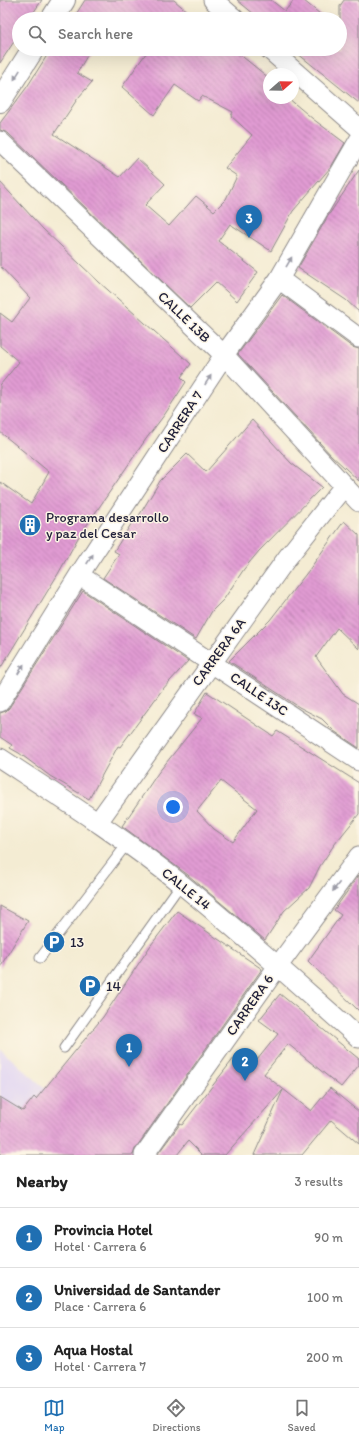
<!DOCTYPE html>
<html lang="en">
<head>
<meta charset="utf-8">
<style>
  :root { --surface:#fff; --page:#f2f2f2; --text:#222; --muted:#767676; --line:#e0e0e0; --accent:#1f6fb2 }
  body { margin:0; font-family:Itim,sans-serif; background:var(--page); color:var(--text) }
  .compass { position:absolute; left:263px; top:68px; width:36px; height:36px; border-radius:50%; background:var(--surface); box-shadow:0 4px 16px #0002; rotate:70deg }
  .you { position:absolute; left:173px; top:807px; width:14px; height:14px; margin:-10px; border:3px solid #fff; border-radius:50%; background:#1a73e8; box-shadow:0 0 0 6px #1a73e833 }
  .badge { display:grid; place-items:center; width:26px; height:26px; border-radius:50%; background:var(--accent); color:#fff; font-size:13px; font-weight:700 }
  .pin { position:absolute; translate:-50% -33px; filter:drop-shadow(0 1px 2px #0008) }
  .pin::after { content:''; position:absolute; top:21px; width:14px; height:12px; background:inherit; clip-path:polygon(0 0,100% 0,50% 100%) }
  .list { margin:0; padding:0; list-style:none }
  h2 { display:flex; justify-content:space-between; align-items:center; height:52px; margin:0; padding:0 16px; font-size:17px }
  h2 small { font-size:13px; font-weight:400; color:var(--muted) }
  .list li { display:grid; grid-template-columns:26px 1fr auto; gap:12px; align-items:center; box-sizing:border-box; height:60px; padding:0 16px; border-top:1px solid var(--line) }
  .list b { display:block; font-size:15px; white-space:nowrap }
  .list p { margin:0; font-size:13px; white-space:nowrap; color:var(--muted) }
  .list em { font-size:13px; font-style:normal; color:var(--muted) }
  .icon { flex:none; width:22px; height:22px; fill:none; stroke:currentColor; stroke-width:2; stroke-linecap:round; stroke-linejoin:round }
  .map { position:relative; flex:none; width:359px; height:1155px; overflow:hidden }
  .search { position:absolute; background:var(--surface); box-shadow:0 4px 16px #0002; left:12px; right:12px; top:12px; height:44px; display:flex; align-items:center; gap:10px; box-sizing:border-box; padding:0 14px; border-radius:22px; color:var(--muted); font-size:15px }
  .sheet { height:232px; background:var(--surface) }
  nav { display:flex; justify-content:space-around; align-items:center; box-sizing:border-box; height:56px; border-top:1px solid var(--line); background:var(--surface); font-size:11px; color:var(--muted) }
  nav a { display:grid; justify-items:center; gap:2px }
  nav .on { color:var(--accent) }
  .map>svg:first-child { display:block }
</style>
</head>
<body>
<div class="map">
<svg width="359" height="1155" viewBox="0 0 359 1155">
  <defs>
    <pattern id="building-back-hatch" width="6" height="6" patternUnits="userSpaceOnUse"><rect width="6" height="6" fill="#e19bd3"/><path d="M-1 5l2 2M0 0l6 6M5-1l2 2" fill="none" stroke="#b67eac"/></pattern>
  </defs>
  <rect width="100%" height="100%" fill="#fcf5e5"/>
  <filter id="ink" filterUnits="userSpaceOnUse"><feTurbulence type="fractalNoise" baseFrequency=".025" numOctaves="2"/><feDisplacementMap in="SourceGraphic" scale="8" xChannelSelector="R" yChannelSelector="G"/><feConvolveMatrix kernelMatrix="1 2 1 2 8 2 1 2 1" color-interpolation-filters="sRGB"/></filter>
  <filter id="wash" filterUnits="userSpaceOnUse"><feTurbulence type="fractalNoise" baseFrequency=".012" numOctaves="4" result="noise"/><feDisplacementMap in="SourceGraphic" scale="16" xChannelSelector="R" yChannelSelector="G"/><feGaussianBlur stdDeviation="0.9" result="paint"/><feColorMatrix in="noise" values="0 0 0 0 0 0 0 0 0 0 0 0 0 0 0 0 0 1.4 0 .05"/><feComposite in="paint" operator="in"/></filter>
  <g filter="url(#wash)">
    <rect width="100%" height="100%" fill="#f4ecd3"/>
    <path fill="#e0d4f4" d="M0,1049L122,1155H0Z"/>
    <g id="blocks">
      <path fill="url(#building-back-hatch)" fill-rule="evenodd" d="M0,0H42L29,19H19V34L0,63Z
        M85,0H174L196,19H73Z
        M237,0H271L285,11L294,0H303L326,19H260Z
        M344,0H359V103L292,49H340V6Z
        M51,49H91L77,73L92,82L78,98L54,134L120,177L137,158L165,184L145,205L169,226L196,196L214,211L226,199L237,176L225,168L252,135L231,116L233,112L202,96L198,101L175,85L154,115L122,87L149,49H233L269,78V98H288L313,119L345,143L331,167L293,211L271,251L230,224L218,241L258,272L237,301L216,282L190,308L8,133L0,130V123L27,87Z
        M359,170V312L346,300L298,268L328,216Z
        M0,182L43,229L99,282L191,364L181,377L186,382L165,414L146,439L78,538L58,574L0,669V482L31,504L49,472L0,432V385L19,362L0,346V313L12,322L30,298L0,266Z
        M282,295L352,347L359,349V481L331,455L238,354Z
        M252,420L291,463L322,487L259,551L244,569L224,599L212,611L196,639L103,578L119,554L114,551L135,518L137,519L160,481L187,454L206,472Z
        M344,521L359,535V649L337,628L316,657L343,694L359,704V748L334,731L322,719L299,707L229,661L270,620L309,570Z
        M83,591L188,661L162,690L120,747L118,746L89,799L50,776L19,753L10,748L12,745L0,737V713L6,711L9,708Z
        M207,692L273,736L277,731L359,783V814L334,845L320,866L309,888L284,911L265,940L188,875L122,826L158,773L202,718L194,714ZM221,781L257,809L233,842L214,829L197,811Z
        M359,875V1011L308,961L341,915L334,910Z
        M0,906L28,921L0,967Z
        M177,911L262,969L135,1149L133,1155H0V1097L23,1111L34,1097L36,1099L103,1017L151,945Z
        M280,994L359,1059V1065L341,1087L288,1044L264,1074L311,1111L330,1088L359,1112V1144L331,1120L302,1155H254L283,1090L225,1155H202L188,1141L177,1155H157L180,1124L182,1125L238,1053L253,1065L278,1034L259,1020Z"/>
    </g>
  </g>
  <g filter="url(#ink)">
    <use href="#blocks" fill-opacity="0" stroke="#8b8787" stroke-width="1"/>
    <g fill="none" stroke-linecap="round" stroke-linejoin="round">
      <g stroke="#8b8787" stroke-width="11">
        <path id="lane" d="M40,958L127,844
          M64,1048L181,884"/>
      </g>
      <g stroke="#8b8787" stroke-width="21">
        <path id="street" d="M213,0L235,19
          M269,49L359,128
          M0,141L224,355L359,502
          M279,279L359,338
          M79,575L359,761
          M0,702L79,575L224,355L279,279L359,140
          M0,758C61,798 124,838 181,884C242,933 300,986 359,1038
          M98,822L287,558L344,486
          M144,1155L278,966L359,856"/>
      </g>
      <g stroke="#8b8787" stroke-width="24">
        <path id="secondary" d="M52,19L64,0
          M0,101L33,49"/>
      </g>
      <use href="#lane" stroke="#fff" stroke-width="9"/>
      <use href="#street" stroke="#fff" stroke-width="19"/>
      <use href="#secondary" stroke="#fff" stroke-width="22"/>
    </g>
    <defs><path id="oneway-solid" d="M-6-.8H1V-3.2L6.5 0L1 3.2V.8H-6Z"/></defs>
    <g fill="#9c9ca7">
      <use href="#oneway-solid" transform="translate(17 75) rotate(122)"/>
      <use href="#oneway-solid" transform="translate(289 262) rotate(-60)"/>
      <use href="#oneway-solid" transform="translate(208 380) rotate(-57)"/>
      <use href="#oneway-solid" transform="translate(90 559) rotate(-57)"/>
      <use href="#oneway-solid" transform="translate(21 669) rotate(-58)"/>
      <use href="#oneway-solid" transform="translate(336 887) rotate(127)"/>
    </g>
  </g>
  <defs>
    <g id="building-disc" transform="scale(1.15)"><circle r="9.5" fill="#1f6fb2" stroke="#fcf5e5"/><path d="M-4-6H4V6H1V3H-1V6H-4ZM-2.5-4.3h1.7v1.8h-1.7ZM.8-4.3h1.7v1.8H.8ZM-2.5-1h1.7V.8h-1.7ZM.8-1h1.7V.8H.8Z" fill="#fff"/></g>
    <g id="parking-disc" transform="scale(1.15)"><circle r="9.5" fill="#1f6fb2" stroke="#fcf5e5"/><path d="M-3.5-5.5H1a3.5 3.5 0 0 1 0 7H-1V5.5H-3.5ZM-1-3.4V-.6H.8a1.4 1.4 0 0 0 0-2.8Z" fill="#fff"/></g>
  </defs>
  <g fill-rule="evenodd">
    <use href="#building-disc" x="30" y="525"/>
    <use href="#parking-disc" x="54" y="942"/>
    <use href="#parking-disc" x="90" y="986"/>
  </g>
  <g text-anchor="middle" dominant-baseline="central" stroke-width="3" stroke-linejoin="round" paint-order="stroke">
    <g font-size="14" fill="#22223b" stroke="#fcf5e5">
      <text transform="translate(184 317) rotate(44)">CALLE 13B</text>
      <text transform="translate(180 422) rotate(-57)">CARRERA 7</text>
      <text transform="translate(219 652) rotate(-54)">CARRERA 6A</text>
      <text transform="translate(259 694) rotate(34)">CALLE 13C</text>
      <text transform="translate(186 889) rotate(39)">CALLE 14</text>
      <text transform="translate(250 1005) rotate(-55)">CARRERA 6</text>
    </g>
    <g font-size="14" fill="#22223b" stroke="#fcf5e5" text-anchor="start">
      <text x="46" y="517">Programa desarrollo<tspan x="46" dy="16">y paz del Cesar</tspan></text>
      <text x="70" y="942">13</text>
      <text x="106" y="986">14</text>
    </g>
  </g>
</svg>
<svg class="compass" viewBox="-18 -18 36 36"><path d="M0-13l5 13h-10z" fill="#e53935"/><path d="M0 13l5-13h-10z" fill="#767676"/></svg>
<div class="you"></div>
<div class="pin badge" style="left:129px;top:1067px">1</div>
<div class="pin badge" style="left:245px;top:1081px">2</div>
<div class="pin badge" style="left:249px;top:238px">3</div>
<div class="search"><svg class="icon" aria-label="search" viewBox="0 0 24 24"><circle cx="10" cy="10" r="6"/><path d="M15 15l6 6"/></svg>Search here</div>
</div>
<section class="sheet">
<h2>Nearby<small>3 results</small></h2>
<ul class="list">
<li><span class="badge">1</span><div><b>Provincia Hotel</b><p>Hotel · Carrera 6</p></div><em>90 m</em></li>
<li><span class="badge">2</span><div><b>Universidad de Santander</b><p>Place · Carrera 6</p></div><em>100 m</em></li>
<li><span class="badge">3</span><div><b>Aqua Hostal</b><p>Hotel · Carrera 7</p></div><em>200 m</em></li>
</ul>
</section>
<nav>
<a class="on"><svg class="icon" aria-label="map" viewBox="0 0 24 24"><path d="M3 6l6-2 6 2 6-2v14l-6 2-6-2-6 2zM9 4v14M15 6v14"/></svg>Map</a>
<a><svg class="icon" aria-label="directions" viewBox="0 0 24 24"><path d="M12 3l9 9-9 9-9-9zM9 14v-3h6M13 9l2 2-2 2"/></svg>Directions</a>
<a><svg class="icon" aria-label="saved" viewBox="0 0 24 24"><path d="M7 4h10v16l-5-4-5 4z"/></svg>Saved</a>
</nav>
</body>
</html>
